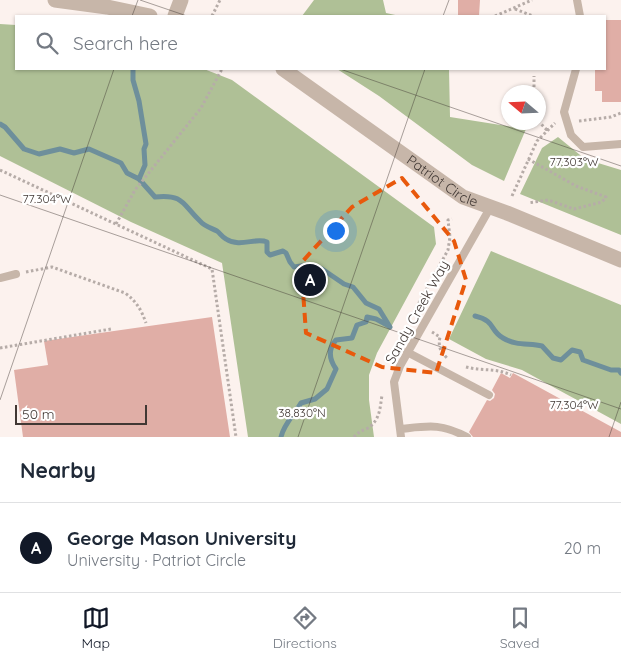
<!DOCTYPE html>
<html lang="en">
<head>
<meta charset="utf-8">
<style>
  :root { --surface:#fff; --page:#f6f6f7; --text:#1f2937; --muted:#747a83; --line:#e0e1e3; --accent:#111827 }
  body { margin:0; font-family:Quicksand,sans-serif; background:var(--page); color:var(--text) }
  .compass { position:absolute; left:501px; top:85px; width:45px; height:45px; border-radius:50%; background:var(--surface); box-shadow:0 1px 4px #0004; rotate:289deg }
  .scale { position:absolute; left:15px; bottom:12px; width:132px; box-sizing:border-box; padding-left:5px; border:2px solid #413834; border-top:0; font-size:14px; line-height:18px; white-space:nowrap; color:#413834; -webkit-text-stroke:4px #fff; paint-order:stroke }
  .you { position:absolute; left:335px; top:230px; width:18px; height:18px; margin:-12px; border:4px solid #fff; border-radius:50%; background:#1a73e8; box-shadow:0 0 0 8px #1a73e833 }
  .badge { display:grid; place-items:center; width:32px; height:32px; border-radius:50%; background:var(--accent); color:#fff; font-size:16px; font-weight:700 }
  .pin { position:absolute; translate:-50% -50%; border:2px solid #fff; box-shadow:0 1px 5px #0006 }
  .list { margin:0; padding:0; list-style:none }
  h2 { display:flex; justify-content:space-between; align-items:center; height:65px; margin:0; padding:0 20px; font-size:21px }
  h2 small { font-size:16px; font-weight:400; color:var(--muted) }
  .list li { display:grid; grid-template-columns:32px 1fr auto; gap:15px; align-items:center; box-sizing:border-box; height:90px; padding:0 20px; border-top:1px solid var(--line) }
  .list b { display:block; font-size:19px; white-space:nowrap }
  .list p { margin:0; font-size:16px; white-space:nowrap; color:var(--muted) }
  .list em { font-size:16px; font-style:normal; color:var(--muted) }
  .icon { flex:none; width:28px; height:28px; fill:none; stroke:currentColor; stroke-width:2; stroke-linecap:round; stroke-linejoin:round }
  .map { position:relative; flex:none; width:621px; height:437px; overflow:hidden }
  .search { position:absolute; background:var(--surface); box-shadow:0 1px 4px #0004; left:15px; right:15px; top:15px; height:55px; display:flex; align-items:center; gap:12px; box-sizing:border-box; padding:0 18px; border-radius:0px; color:var(--muted); font-size:19px }
  .sheet { height:155px; background:var(--surface) }
  nav { display:flex; justify-content:space-around; align-items:center; box-sizing:border-box; height:70px; border-top:1px solid var(--line); background:var(--surface); font-size:14px; color:var(--muted) }
  nav a { display:grid; justify-items:center; gap:2px }
  nav .on { color:var(--accent) }
  .map>svg:first-child { display:block }
</style>
</head>
<body>
<div class="map">
<svg width="621" height="437" viewBox="0 0 621 437">
  <rect width="100%" height="100%" fill="#fcf2ee"/>
  <path fill="#afc096" d="M314,0H383L386,13L400,16H302Z
    M0,24L16,25V69H204L232,80L434,227L436,244L377,353L369,375V400L374,437H248L222,263L131,222L0,156Z
    M337,69H449L450,117L526,129L504,181L472,165L379,96Z
    M558,137L585,159L621,170V235L520,194L542,148Z
    M491,251L621,305V424L522,370L486,359L449,339Z"/>
  <g fill="none" stroke-linecap="round" stroke-linejoin="round">
    <path stroke="#6e8f9b" stroke-width="5" d="M133,69V80L139,101L146,144L144,149L145,165L139,179
      M0,124L5,127L24,149L39,154L60,149L74,153L89,149L121,163L127,173L139,179L155,197C184,194 182,204 200,221C204,226 211,228 217,231C220,233 222,237 226,239C240,248 256,237 267,242V252L270,255L283,251L286,253L290,262L294,267L308,265L322,269L344,284L353,287L366,303L379,309L390,327
      M475,316C496,321 489,330 503,338C516,346 529,343 542,346L553,358L561,360L572,350L580,352L583,360L611,370H619L621,373
      M281,437C284,424 294,415 301,403L315,399L327,389L336,369C329,359 328,349 336,340L352,338L357,325L366,322L367,317L376,319L389,326"/>
  </g>
  <path fill="#e0aea6" d="M458,0H480L479,16H458Z
    M605,20H621V102H602V91H595V69H605Z
    M212,317L230,437H23L14,370L48,365L44,341Z
    M501,373L510,378L513,373L621,432V437H473L469,432L487,400L490,401L494,398L495,394L492,390Z"/>
  <g fill="none" stroke-linecap="round" stroke-linejoin="round">
    <path stroke="#b6aca8" stroke-width="3" stroke-dasharray="2.5 2.5" stroke-linecap="butt" d="M515,9L533,16
      M212,16L220,0
      M495,16L532,0
      M534,92V76
      M538,121L547,130
      M579,121L611,117L621,113
      M528,159L576,186L606,197L602,202L574,209L548,200L528,203
      M0,170L212,269L236,437
      M512,196L537,141L555,123
      M116,224L135,190L201,108L222,69
      M26,272L52,267L125,293C136,301 141,309 146,323
      M414,312L448,250L450,237L448,220L452,219
      M432,332L440,337C438,346 440,351 447,358
      M0,348L111,329
      M466,367C481,371 497,368 511,375
      M354,437C358,432 362,431 368,428C380,420 380,408 382,395"/>
    <path stroke="#c7b6a9" stroke-width="8" d="M577,0L580,16
      M576,69L564,112L571,135L583,147L621,144
      M0,278L16,274
      M407,352L489,395
      M400,429C429,426 440,423 467,437
      M401,437L394,382L400,366L490,208"/>
    <g stroke="#c7b6a9" stroke-width="15">
      <path d="M55,0L107,7L150,16"/>
      <path d="M175,16L181,0"/>
      <path id="s1" d="M283,69L463,197L507,213L621,260"/>
    </g>
  </g>
  <path fill="none" stroke="#e8590c" stroke-width="4" stroke-dasharray="10 6" stroke-linejoin="round" d="M402,178L454,241L466,280L436,373L382,367L306,333L301,263L352,207Z"/>
  <path fill="none" stroke="#413834" stroke-width="1" stroke-opacity="0.45" d="M140,0L187,16M132,16L138,0M443,16L449,0M340,69L621,166M0,195L621,409M0,400L114,69M298,437L425,69M609,437L621,402"/>
  <g text-anchor="middle" dominant-baseline="central" stroke-width="4.5" stroke-linejoin="round" paint-order="stroke">
    <g font-size="14" fill="#413834" stroke="#fff">
      <text stroke="none"><textPath href="#s1" startOffset="195">Patriot Circle</textPath></text>
      <text transform="translate(417 312) rotate(-61)">Sandy Creek Way</text>
    </g>
  </g>
  <g font-size="12" text-anchor="middle" fill="#413834" stroke="#fff" stroke-width="4.5" stroke-linejoin="round" paint-order="stroke">
    <text x="574" y="166">77.303°W</text>
    <text x="47" y="203">77.304°W</text>
    <text x="574" y="409">77.304°W</text>
    <text x="302" y="417">38.830°N</text>
  </g>
</svg>
<svg class="compass" viewBox="-18 -18 36 36"><path d="M0-13l5 13h-10z" fill="#e53935"/><path d="M0 13l5-13h-10z" fill="#747a83"/></svg>
<div class="scale">50 m</div>
<div class="you"></div>
<div class="pin badge" style="left:310px;top:280px">A</div>
<div class="search"><svg class="icon" aria-label="search" viewBox="0 0 24 24"><circle cx="10" cy="10" r="6"/><path d="M15 15l6 6"/></svg>Search here</div>
</div>
<section class="sheet">
<h2>Nearby<small></small></h2>
<ul class="list">
<li><span class="badge">A</span><div><b>George Mason University</b><p>University · Patriot Circle</p></div><em>20 m</em></li>
</ul>
</section>
<nav>
<a class="on"><svg class="icon" aria-label="map" viewBox="0 0 24 24"><path d="M3 6l6-2 6 2 6-2v14l-6 2-6-2-6 2zM9 4v14M15 6v14"/></svg>Map</a>
<a><svg class="icon" aria-label="directions" viewBox="0 0 24 24"><path d="M12 3l9 9-9 9-9-9zM9 14v-3h6M13 9l2 2-2 2"/></svg>Directions</a>
<a><svg class="icon" aria-label="saved" viewBox="0 0 24 24"><path d="M7 4h10v16l-5-4-5 4z"/></svg>Saved</a>
</nav>
</body>
</html>
